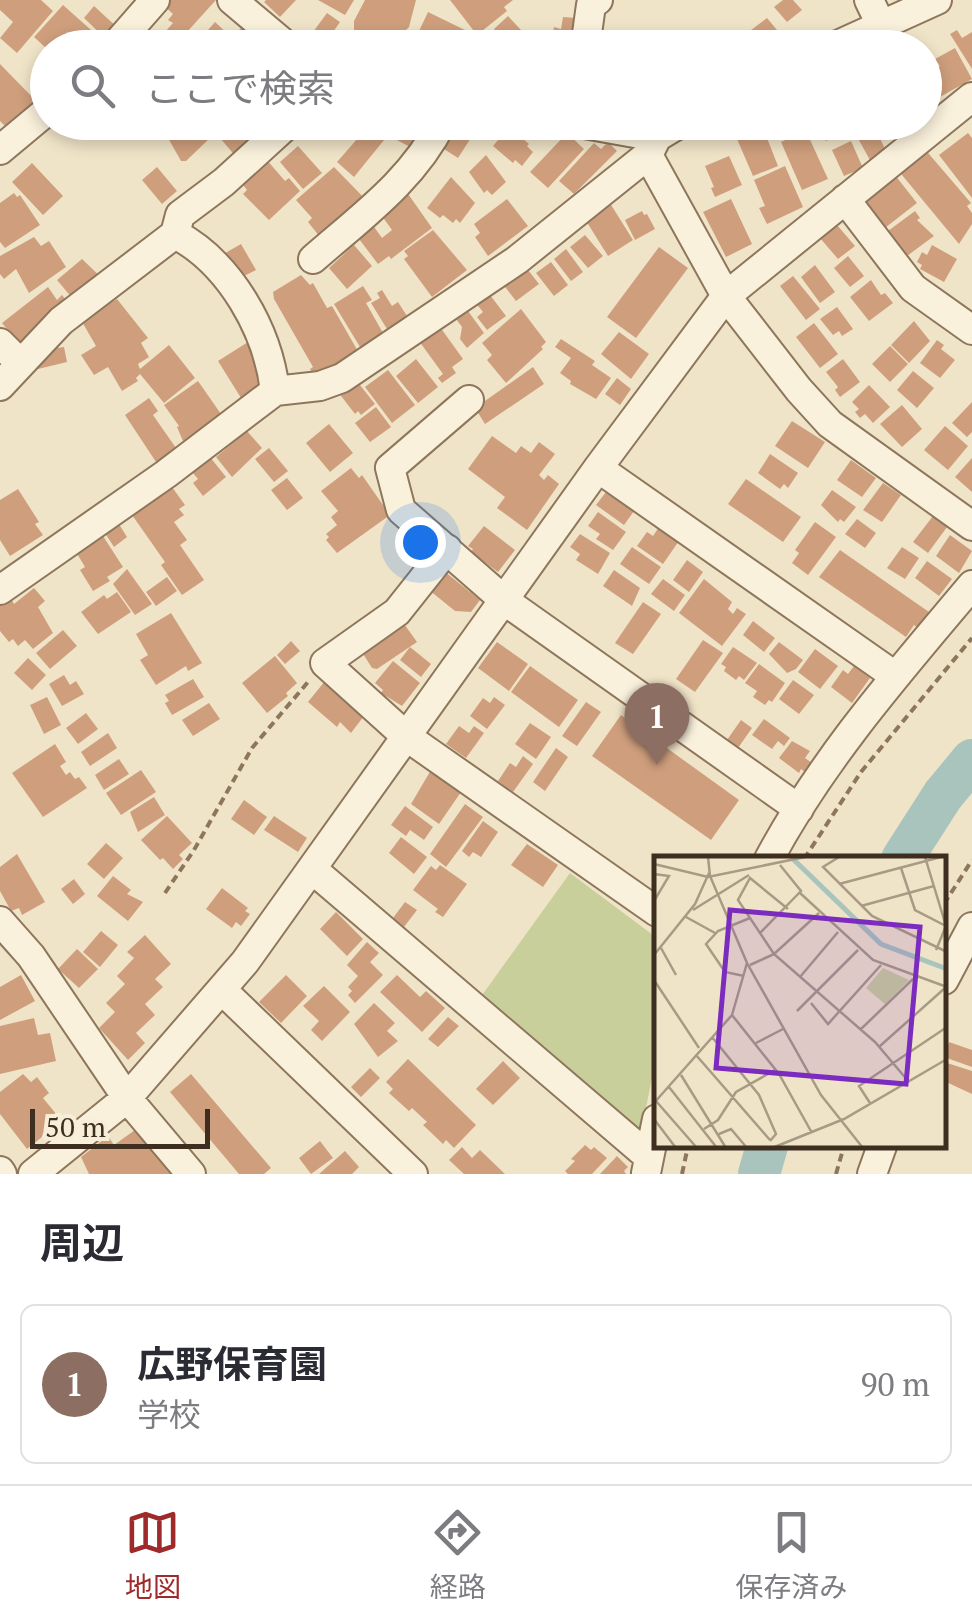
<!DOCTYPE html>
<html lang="ja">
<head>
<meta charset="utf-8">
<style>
  :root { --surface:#fff; --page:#f7f7f7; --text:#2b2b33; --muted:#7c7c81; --line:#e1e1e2; --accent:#9e2a2b }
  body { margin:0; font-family:"PT Serif","Noto Sans JP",serif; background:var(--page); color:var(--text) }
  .scale { position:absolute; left:30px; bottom:25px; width:180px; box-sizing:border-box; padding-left:10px; border:5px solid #3d2e20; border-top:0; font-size:28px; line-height:35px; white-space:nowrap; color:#3d2e20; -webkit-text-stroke:8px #f7eed8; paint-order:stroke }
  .you { position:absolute; left:420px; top:542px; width:35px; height:35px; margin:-25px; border:8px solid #fff; border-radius:50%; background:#1a73e8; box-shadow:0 0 0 15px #1a73e833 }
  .badge { display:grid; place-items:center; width:65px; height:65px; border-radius:50%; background:var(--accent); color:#fff; font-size:32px; font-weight:700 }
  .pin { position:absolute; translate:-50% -82px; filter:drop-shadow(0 2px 5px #0008) }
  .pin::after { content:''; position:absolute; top:52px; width:35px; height:30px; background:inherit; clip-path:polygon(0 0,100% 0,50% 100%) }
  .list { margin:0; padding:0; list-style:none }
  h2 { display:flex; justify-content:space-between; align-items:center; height:130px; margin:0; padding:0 40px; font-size:42px }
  h2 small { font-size:32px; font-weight:400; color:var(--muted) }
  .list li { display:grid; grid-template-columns:65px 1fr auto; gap:30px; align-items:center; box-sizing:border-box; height:160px; margin:0 20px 20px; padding:0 20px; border:2px solid var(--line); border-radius:15px }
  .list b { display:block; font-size:38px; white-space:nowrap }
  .list p { margin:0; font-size:32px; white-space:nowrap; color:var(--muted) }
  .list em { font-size:32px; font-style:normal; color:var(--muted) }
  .icon { flex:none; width:55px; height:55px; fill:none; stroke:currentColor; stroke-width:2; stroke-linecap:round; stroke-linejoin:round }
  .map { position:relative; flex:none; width:972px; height:1174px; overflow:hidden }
  .search { position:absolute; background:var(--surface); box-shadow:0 5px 15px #0003; left:30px; right:30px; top:30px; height:110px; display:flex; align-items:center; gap:25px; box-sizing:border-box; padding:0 35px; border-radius:55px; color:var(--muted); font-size:38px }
  .sheet { height:310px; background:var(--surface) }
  nav { display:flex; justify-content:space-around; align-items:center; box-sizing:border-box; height:140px; border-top:2px solid var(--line); background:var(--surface); font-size:28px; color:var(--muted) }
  nav a { display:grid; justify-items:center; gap:5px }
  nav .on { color:var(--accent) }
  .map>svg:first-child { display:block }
</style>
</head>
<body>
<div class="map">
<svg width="972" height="1174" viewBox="0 0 972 1174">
  <rect width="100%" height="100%" fill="#f0e4c8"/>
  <path fill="#c9cf9b" d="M570,873L657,938V1053L641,1133L480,998Z"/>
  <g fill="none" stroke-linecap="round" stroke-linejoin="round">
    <path stroke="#a9c4bc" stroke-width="42" d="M902,859L943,795L972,760
      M759,1174L767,1146"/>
  </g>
  <path fill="#cf9f7d" d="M0,0H41L53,11L17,53L0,38L13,22L0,10Z
    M164,0H216L176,44L164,33L173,23L168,20L173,14L161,3Z
    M266,0H296L280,17L264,2Z
    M318,0H354L345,15Z
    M365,0H416L409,27L389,48H356L354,43V21Z
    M450,0H513L504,7L507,11L477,35Z
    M783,0H793L802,10L787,22L774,7Z
    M63,5L99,37L90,48H56L52,44L46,48L34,37Z
    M94,6L119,29L108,41L84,18Z
    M428,12L469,32L462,48H411Z
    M327,13L340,22L322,48H311L305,43Z
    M508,16L534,44L531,48H512L494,29Z
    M563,17L577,18L572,47L554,48L551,44L554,27L561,29Z
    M767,18L782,36L767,48H744L738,40Z
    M215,22L243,48H205L214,36L208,30Z
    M245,24L272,48H251L235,34Z
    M957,30L962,38L972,32V69L950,34Z
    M955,48L972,79L931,102L924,89V50L935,69L940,66L935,59Z
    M0,64L38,103L10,131L0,121Z
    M159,122H200L211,137L186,161H181Z
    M212,122H253L265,137L257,144L239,123L236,125L252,145L237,158L209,125Z
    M327,122H364L350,140Z
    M372,122H385L393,129L354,177L337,162Z
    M400,122H433L416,150L393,138Z
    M460,122L476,130L458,158L444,149Z
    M774,122H802L805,129L782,139Z
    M814,122H839L844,132L826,141Z
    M873,124L886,151L871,162L855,133Z
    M509,127L529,144L527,146L533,152L522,166L515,160L513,163L493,146Z
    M763,128L778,166L753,176L737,139Z
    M806,131L828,179L802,190L781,142Z
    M567,133L584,149L548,188L530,172Z
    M968,133L972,138V198L939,155Z
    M851,141L863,168L844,176L832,150Z
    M608,142L617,151L574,194L559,181L594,143L601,149Z
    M298,146L322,173L303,189L280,162Z
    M923,147L971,203L967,206L972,213V224L959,244L897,169Z
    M486,155L506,182L492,195L487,190L484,193L469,172Z
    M729,156L742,185L715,197L711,188L714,187L705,166Z
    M266,159L285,181L289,178L300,191L269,220L243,194L247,190L240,181Z
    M32,163L63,196L43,215L12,182Z
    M785,166L803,207L767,224L759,208L765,206L754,180Z
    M157,167L177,191L162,204L142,180Z
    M334,167L368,202L324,242L308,222L312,218L296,200Z
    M891,170L917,203L881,231L862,206L868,201L861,193Z
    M451,177L475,203L460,223L456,219L453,223L443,215L440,218L427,208Z
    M406,191L432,228L391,259L389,256L378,264L356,235L372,224L382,238L392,230L379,212Z
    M14,193L17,197L20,195L40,225L5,248L0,242V203Z
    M507,199L528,226L488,256L475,237L480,233L474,224Z
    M731,199L752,244L726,257L703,212Z
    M608,200L633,240L608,256L583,216Z
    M642,211L644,215L647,214L655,229L635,240L625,220Z
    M915,211L920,218L917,220L934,236L907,256L888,231Z
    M837,225L855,246L838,259L820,238Z
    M433,230L467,270L432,297L404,259L408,256L404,251Z
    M585,235L603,256L588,268L570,247Z
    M34,237L41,246L49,241L66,267L29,293L16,269L4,279L0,274V256Z
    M241,244L256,270L234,281L220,256Z
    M354,245L372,266L347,289L329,268Z
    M932,245L957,259L944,282L920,269L922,265L917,262L922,252L927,255Z
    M659,247L688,268L636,338L607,317Z
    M566,249L583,272L571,281L554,259Z
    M848,256L864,276L850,287L834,268Z
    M82,259L105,281L78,305L57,280Z
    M521,261L539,284L516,301L499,279Z
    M551,262L568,285L554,296L536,273Z
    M815,265L835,292L820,303L801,277Z
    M301,275L310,285L313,283L327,308L332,306L359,353L323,374L314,375L310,369L313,367L274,299L273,292Z
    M793,276L820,309L806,320L780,286Z
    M871,280L881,295L885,293L893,303L869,321L850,297Z
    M363,286L372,300L366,303L383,333L360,347L334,304Z
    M48,287L57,300L62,295L69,304L22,348L2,323Z
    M382,290L392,306L398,302L407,316L387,329L371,303L380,298L377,293Z
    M487,291L506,316L487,330L477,317L483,312L474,301Z
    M117,299L148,338L141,343L149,357L138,364L140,369L169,345L195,378L164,403L140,374L136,378L138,381L122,391L108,367L94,375L81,355L96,346L81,320Z
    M837,307L853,329L842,336L839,331L833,335L820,319Z
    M521,309L546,342L541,347L543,349L506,383L487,360L492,355L482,343Z
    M468,311L484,333L467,348L460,339L462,327L456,319Z
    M914,321L930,341L909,363L891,345Z
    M814,323L838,354L820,368L796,337Z
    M440,327L463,359L452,367L456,373L442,383L438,378L443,374L419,341Z
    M619,332L649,354L631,379L601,354Z
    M561,339L595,361L592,365L611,378L596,399L570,384L571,381L560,373L571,358L555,347Z
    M937,340L944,345L941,349L955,360L940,378L920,363Z
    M248,342L272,379L241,398L218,361Z
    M890,346L908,364L890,382L872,364Z
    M64,347L67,362L38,369L36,360L43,350Z
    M416,359L438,387L418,403L396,376Z
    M843,359L860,382L840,397L835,390L838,387L826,372Z
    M533,367L544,384L485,424L475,408Z
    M388,370L415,405L392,423L365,387Z
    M913,371L934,388L917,408L897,390Z
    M617,378L631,389L620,405L605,394Z
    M356,380L375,404L361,415L358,411L355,414L338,392Z
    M198,381L221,414L183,441L177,427L179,426L164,405Z
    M869,385L890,407L873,423L865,414L860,418L855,412L859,409L852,402Z
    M149,398L158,411L153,415L176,448L156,462L125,415Z
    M972,402V432L967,437L952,423Z
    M902,405L922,429L902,447L880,424Z
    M376,407L391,427L370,442L355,423Z
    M792,421L825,442L808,468L775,446Z
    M329,424L353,453L330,472L306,443Z
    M945,426L968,446L948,470L924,450Z
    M247,431L262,448L232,477L216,457Z
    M492,436L516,453L521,446L531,453L539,442L555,454L539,475L544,480L548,475L559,484L527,530L497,508L505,497L468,469Z
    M269,448L288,471L274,482L255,459Z
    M770,454L798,473L788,488L784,484L780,489L758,473Z
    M210,457L226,477L203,496L193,483L198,479L192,472Z
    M972,458V492L955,477Z
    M851,460L876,478L862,497L837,480Z
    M351,468L359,478L362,475L390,515L337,553L326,540L329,537L326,534L337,525L331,517L338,511L321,491Z
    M287,478L303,498L287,510L271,490Z
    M746,479L801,517L783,542L728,504Z
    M883,483L901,495L882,522L863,510Z
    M172,487L185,505L179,509L184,515L174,522L187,540L180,545L204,580L182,595L161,565L165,562L130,512Z
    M609,488L637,507L624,525L596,505Z
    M18,489L39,522L35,524L43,535L10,556L0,540V500Z
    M832,490L856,507L844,522L840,519L838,522L821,505Z
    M598,512L626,532L613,550L596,539L600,534L588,526Z
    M933,516L947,527L928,553L913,542Z
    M857,519L876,533L865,548L845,534Z
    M117,521L127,537L114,547L103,530Z
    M815,522L836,537L808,575L792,563L799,553L795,550Z
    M661,524L681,538L663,564L637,546L647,532L653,536Z
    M484,526L515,550L498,572L471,552L473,549L468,546Z
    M580,534L610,553L598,574L576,560L580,554L570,547Z
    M950,535L972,551L959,573L936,556Z
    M103,536L123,567L107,577L110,581L93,591L80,570L85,567L76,552Z
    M632,547L661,567L649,584L620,564Z
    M902,547L919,558L905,579L887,568Z
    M840,550L929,612L918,628L914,625L906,637L819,577Z
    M687,560L703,572L689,592L673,580Z
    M927,561L952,579L939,596L915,578Z
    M127,569L152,604L135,615L113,584Z
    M614,570L640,588L632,606L603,586Z
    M444,571L480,600L471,612L455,611L429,590Z
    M167,577L177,591L156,606L146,592Z
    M663,579L685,595L674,611L651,594Z
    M704,579L732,602L728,609L733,614L737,608L746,614L722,646L679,613Z
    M34,588L45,601L38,607L53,633L33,649L25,640L18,646L13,639L9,642L0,631V600L10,597L14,604Z
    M117,592L131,612L98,634L81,612L104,595L107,599Z
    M643,602L661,614L633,654L615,643Z
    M171,613L202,663L188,671L186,666L156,685L140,660L148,655L136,634Z
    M402,621L417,642L377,669L372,668L360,649Z
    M753,621L775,638L764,652L743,635Z
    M63,630L77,646L50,669L36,653Z
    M703,640L723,653L695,692L676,679Z
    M291,641L300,651L285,664L277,655Z
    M497,642L528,664L509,691L478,668Z
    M779,642L803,660L796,669L787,673L769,654Z
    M410,647L431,664L421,677L400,660Z
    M733,647L757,663L744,680L739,676L736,680L724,671L726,667L721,664Z
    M815,649L838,666L820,689L798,672Z
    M275,656L297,683L286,693L288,696L267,713L242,683Z
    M28,658L46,675L32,690L14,673Z
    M393,661L420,683L402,706L381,693L383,690L375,683Z
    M759,664L785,683L772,702L769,700L765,705L753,697L757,691L745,683Z
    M530,666L578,700L559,727L511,692Z
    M854,666L870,678L852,703L831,687L843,670L848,674Z
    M64,675L70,685L76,681L84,694L62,706L49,684Z
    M193,679L204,697L172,715L165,703L169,701L165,695Z
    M793,680L814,695L799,714L779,699Z
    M325,681L364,716L351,733L340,722L337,727L308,702Z
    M47,697L61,725L44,734L30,705Z
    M494,697L505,705L487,729L470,716L483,698L490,703Z
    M586,702L601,712L577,746L562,736Z
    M209,703L220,719L193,736L182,720Z
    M86,713L98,729L78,744L66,728Z
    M621,715L739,800L711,840L592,756Z
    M764,719L790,738L784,746L778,741L772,749L752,735Z
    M741,720L752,728L738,748L727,740Z
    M530,723L551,737L536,759L515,744Z
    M459,726L469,733L474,726L484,733L466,758L446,744Z
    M108,733L117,748L90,766L81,752Z
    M792,741L810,751L805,758L812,763L805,772L801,769L799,773L779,758Z
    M55,744L66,762L60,766L66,775L70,772L75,779L79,777L87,788L43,817L12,773Z
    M556,748L568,757L545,791L533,782Z
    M523,756L533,764L513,792L498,781L510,763L516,767Z
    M119,759L129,774L104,790L95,775Z
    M141,770L156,792L121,815L106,793Z
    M431,770L461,792L439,824L411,804Z
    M154,797L165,815L138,832L130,812Z
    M244,800L267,817L254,835L231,819Z
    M465,804L483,817L446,867L430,854Z
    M405,806L433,827L424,840L410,830L406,836L391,825Z
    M167,816L192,843L179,855L183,859L173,869L163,858L160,860L141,840Z
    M274,816L307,838L298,852L264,830Z
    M483,821L498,832L481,857L473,852L469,857L462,851Z
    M401,837L427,857L414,874L389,853Z
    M106,843L123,858L104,879L87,864Z
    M527,844L558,865L543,887L511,865Z
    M17,854L45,902L22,915L19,908L11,911L0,891V867Z
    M440,865L467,884L443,917L435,912L438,909L413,890L431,866L436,870Z
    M113,876L131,890L127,894L143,902L128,921L97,896Z
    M74,879L85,894L73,904L61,889Z
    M222,888L248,908L245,911L250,914L241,926L236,922L232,928L206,909Z
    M405,902L417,910L404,927L393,918Z
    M336,912L363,939L347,956L320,929Z
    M101,931L118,945L100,967L83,952Z
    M145,935L171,964L155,979L163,987L145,1004L155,1015L136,1033L145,1043L128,1060L99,1028L115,1012L106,1003L125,984L117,976L134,958L127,952Z
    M367,942L379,953L370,962L383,975L355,1003L348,995L352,991L348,987L358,976L347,965Z
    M77,949L98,969L79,988L58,969Z
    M21,975L35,1001L0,1020V987Z
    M286,975L307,996L281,1023L259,1002Z
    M397,975L420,997L426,991L445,1008L422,1032L380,992Z
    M324,986L350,1012L322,1041L311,1030L319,1021L303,1006Z
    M374,1003L395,1023L387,1031L398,1041L378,1057L354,1024Z
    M448,1017L459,1026L438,1047L428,1039Z
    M34,1018L38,1035L50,1033L56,1061L0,1074V1026Z
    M949,1042L972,1050V1067L944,1057Z
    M408,1059L476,1125L454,1148L446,1140L443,1144L423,1125L427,1122L412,1108L409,1111L389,1093L393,1089L386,1082Z
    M503,1061L520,1078L493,1105L476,1089Z
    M944,1062L972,1071V1094L944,1081Z
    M370,1068L380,1078L361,1097L351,1087Z
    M23,1074L31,1082L37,1077L49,1093L43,1098L62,1121L27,1149L0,1114V1092Z
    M191,1074L271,1168L264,1174H239L170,1092Z
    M135,1130L172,1174H89L81,1157L108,1136L114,1145Z
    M320,1141L333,1158L311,1174L299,1158Z
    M585,1145L591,1150L594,1147L607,1158L592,1174H568L565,1171L575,1161L571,1159Z
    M462,1147L472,1158L480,1150L505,1174H464L449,1160Z
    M345,1151L359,1167L352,1174H319Z
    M617,1156L628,1167L624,1171L626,1174H600Z"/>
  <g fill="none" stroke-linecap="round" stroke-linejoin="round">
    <g stroke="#8d765c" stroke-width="32">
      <path id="minor" d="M232,0L289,48
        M869,0L892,48
        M113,48L155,0
        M585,48L591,5L598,0
        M831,48L937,0
        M972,97L726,296L799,390L830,424L972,526
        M573,122L657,137
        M0,150L48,110
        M845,199L913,288L972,330
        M175,234C230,263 268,330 275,391
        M313,259C361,217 413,180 442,122
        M0,343L20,363
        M0,386L61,321L175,234L180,215L224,182L290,122
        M469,400L390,468L401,510L505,601L799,809
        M598,468L895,676
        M447,549L397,612L325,663L407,737L657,912
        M0,590L166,474L275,391L320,386L342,378L517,260L648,155L657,137L682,122
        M769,859C823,758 899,672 972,585
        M312,869L649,1157
        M0,921L31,956L127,1098L191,1174
        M944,980L972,927
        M222,990L413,1174
        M0,1171L2,1174
        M646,1173L657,1119
        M33,1174L127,1098L245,962L598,468L726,296L648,155
        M872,1174L882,1146"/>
    </g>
    <path stroke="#8d765c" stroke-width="4" stroke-dasharray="8 5" stroke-linecap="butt" d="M804,859L861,772L972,638
      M165,893L194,850L252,748L308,682
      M944,904L972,860
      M682,1174L688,1146
      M836,1174L844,1146"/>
    <use href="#minor" stroke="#faf1dc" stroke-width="28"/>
  </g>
  <g transform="translate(654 856)">
    <rect width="292" height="292" fill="#f0e4c8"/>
    <path d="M229,112L255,124L231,148L212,132Z" fill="#c9cf9b"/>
    <path fill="none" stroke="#a9c4bc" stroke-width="5" d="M137,1L227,88L293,113"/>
    <path fill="none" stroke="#a89b85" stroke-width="2.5" d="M54,1L56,20L93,107L167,239L209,292M185,1L169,11L218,60L293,96M271,1L292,70L282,94M0,8L54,21L151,1M247,12L261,54L290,69M0,18L15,20L0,45M185,28L287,1M146,37L219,104L293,131M207,50L280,30M134,53L96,22L84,44L120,98L165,57M39,54L95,19M32,61L61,77M106,77L147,35L126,9M7,92L22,119M0,99L41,48L55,17M96,109L120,98L221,186L255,226M90,120L71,116L52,88L64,75L96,62M146,121L184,76M0,124L45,192M157,147L174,168L227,109M143,155L204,94M78,159L125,218L158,277M207,173L259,123M58,181L105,239L122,278L116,285M102,187L129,173M226,190L291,132M42,199L116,284M27,219L72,292M15,231L63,292M2,245L43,292M0,247L78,159L93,107M216,247L205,230L293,171M0,263L22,292M50,273L64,264L82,236L121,214M65,278L77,273L93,292M118,292L190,263L293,203"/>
    <path fill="#7b2cbf" fill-opacity="0.15" stroke="#7b2cbf" stroke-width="5" d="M76,54L266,71L252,228L62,212Z"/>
    <rect width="292" height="292" fill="none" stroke="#3d2e20" stroke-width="5"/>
  </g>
</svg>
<div class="scale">50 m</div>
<div class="you"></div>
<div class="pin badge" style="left:657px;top:765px;background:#8d6e63">1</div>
<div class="search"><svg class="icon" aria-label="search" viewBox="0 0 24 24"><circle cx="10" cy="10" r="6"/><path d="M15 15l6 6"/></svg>ここで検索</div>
</div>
<section class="sheet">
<h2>周辺<small></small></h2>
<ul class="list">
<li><span class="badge" style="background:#8d6e63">1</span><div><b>広野保育園</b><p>学校</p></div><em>90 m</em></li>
</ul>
</section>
<nav>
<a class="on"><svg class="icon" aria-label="map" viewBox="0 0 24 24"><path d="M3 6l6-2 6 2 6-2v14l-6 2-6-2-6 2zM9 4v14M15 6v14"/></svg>地図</a>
<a><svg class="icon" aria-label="directions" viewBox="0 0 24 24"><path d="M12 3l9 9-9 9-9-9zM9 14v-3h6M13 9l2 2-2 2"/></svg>経路</a>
<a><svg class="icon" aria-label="saved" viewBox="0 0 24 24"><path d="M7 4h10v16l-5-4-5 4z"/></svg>保存済み</a>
</nav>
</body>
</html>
